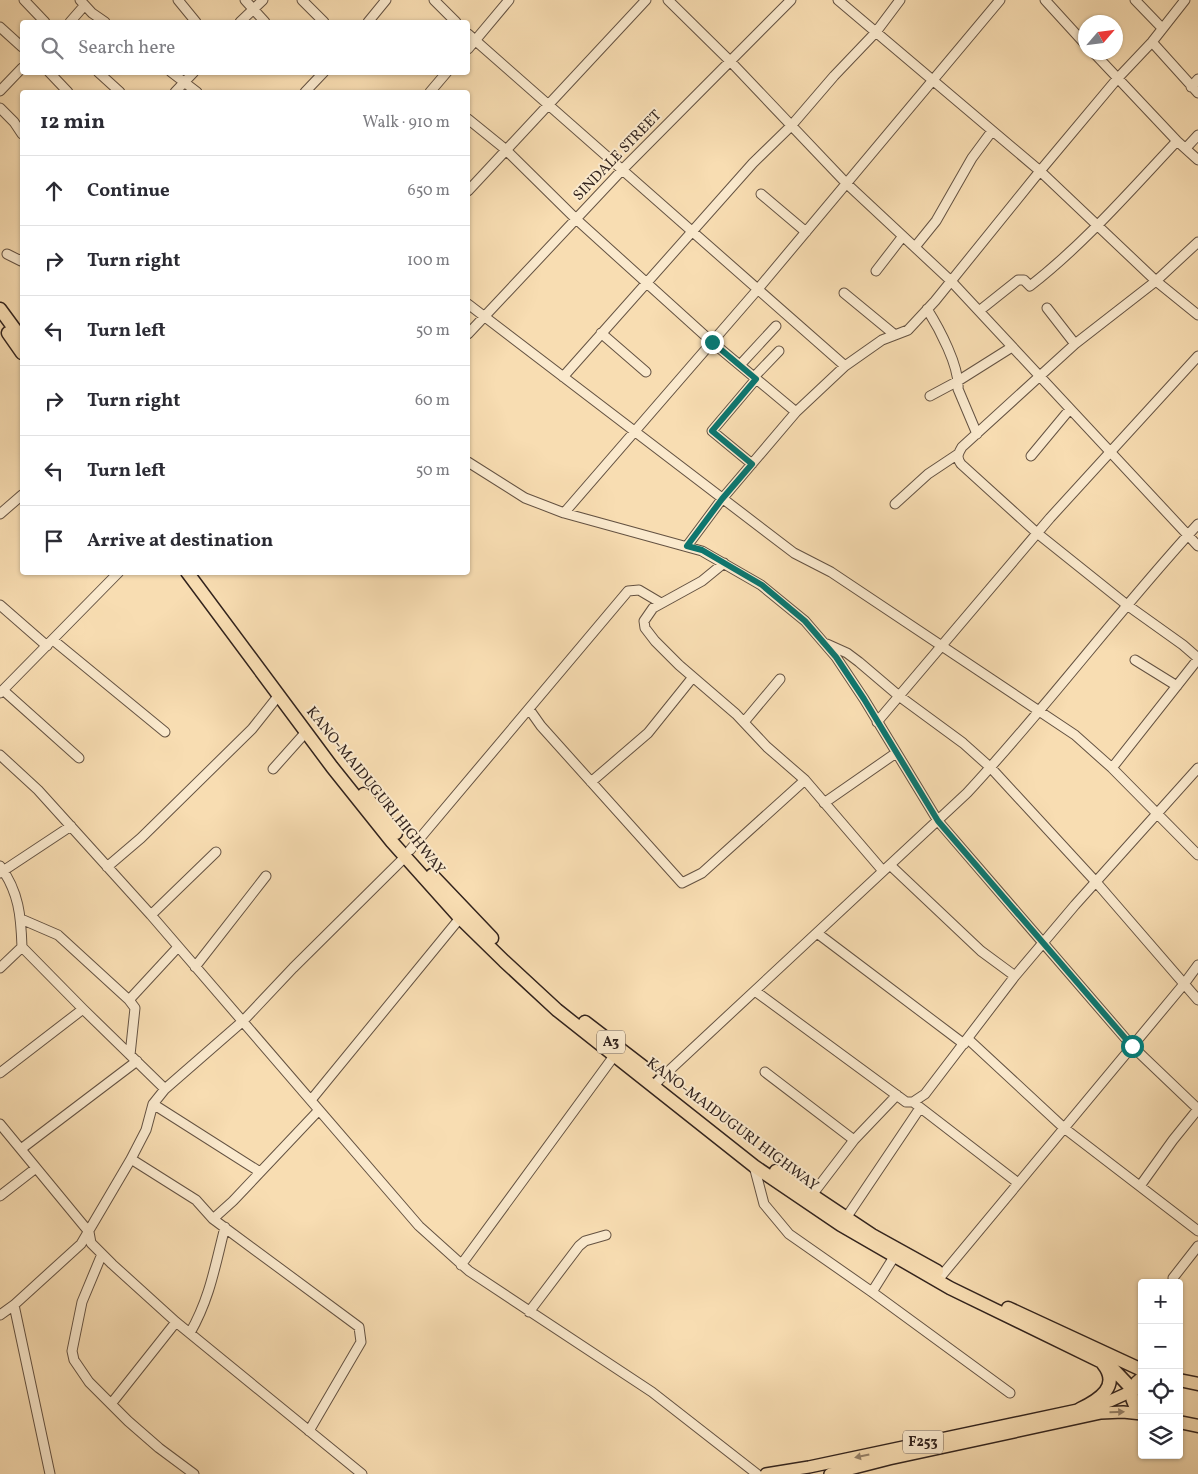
<!DOCTYPE html>
<html lang="en">
<head>
<meta charset="utf-8">
<style>
  :root { --surface:#fff; --page:#f7f7f7; --text:#2b2b33; --muted:#7c7c81; --line:#e1e1e2 }
  body { margin:0; font-family:Vollkorn,serif; background:var(--page); color:var(--text) }
  .controls { position:absolute; right:15px; bottom:15px; display:grid; overflow:hidden; border-radius:5px; box-shadow:0 1px 4px #0004 }
  .controls button { width:45px; height:45px; display:grid; place-items:center; padding:0; border:0; border-bottom:1px solid var(--line); background:var(--surface); color:var(--text); font:25px sans-serif }
  .compass { position:absolute; left:1078px; top:15px; width:45px; height:45px; border-radius:50%; background:var(--surface); box-shadow:0 1px 4px #0004; rotate:62deg }
  .stop { position:absolute; width:15px; height:15px; margin:-11px; border:4px solid #0f766e; border-radius:50%; background:#fff }
  .stop.end { background:#0f766e; border-color:#fff; box-shadow:0 1px 5px #0008 }
  .list { margin:0; padding:0; list-style:none }
  h2 { display:flex; justify-content:space-between; align-items:center; height:65px; margin:0; padding:0 20px; font-size:21px }
  h2 small { font-size:16px; font-weight:400; color:var(--muted) }
  .list li { display:grid; grid-template-columns:32px 1fr auto; gap:15px; align-items:center; box-sizing:border-box; height:70px; padding:0 20px; border-top:1px solid var(--line) }
  .list b { display:block; font-size:19px; white-space:nowrap }
  .list em { font-size:16px; font-style:normal; color:var(--muted) }
  .icon { flex:none; width:28px; height:28px; fill:none; stroke:currentColor; stroke-width:2; stroke-linecap:round; stroke-linejoin:round }
  .map { position:relative; flex:none; width:1198px; height:1474px; overflow:hidden }
  .search { position:absolute; background:var(--surface); box-shadow:0 1px 4px #0004; left:20px; top:20px; width:450px; height:55px; display:flex; align-items:center; gap:12px; box-sizing:border-box; padding:0 18px; border-radius:5px; color:var(--muted); font-size:19px }
  .panel { position:absolute; background:var(--surface); box-shadow:0 1px 4px #0004; left:20px; top:90px; width:450px; height:485px; border-radius:5px }
  .map>svg:first-child { display:block }
</style>
</head>
<body>
<div class="map">
<svg width="1198" height="1474" viewBox="0 0 1198 1474">
  <rect width="100%" height="100%" fill="#f8ddb2"/>
  <filter id="stains"><feTurbulence type="fractalNoise" baseFrequency=".004" numOctaves="4"/><feColorMatrix values="0 0 0 0 .2 0 0 0 0 .09 0 0 0 0 .02 0 0 0 .5 -.17"/></filter>
  <radialGradient id="worn" r=".72"><stop offset=".6" stop-color="#630" stop-opacity="0"/><stop offset="1" stop-color="#630" stop-opacity=".3"/></radialGradient>
  <g fill="none" stroke-linecap="round" stroke-linejoin="round">
    <g stroke="#645242" stroke-width="11">
      <path id="minor" d="M24,0L45,22
        M80,0L92,13L105,22
        M178,0L196,22
        M245,0L265,22
        M302,0L324,22
        M434,0L456,22
        M668,0L730,61L846,183L951,281L1198,546
        M838,0L1040,171L1156,281L1198,315
        M1045,0L1086,45
        M1135,0L1162,28
        M70,22L84,6
        M240,22L263,0
        M368,22L386,0
        M0,27L22,47
        M468,34L845,366
        M1152,42L1198,93
        M468,49L509,0
        M1093,52L1177,141L1198,160
        M49,72L68,92
        M98,72L120,92
        M171,72L197,92
        M1191,87L1198,79
        M0,91L22,68
        M175,92L194,72
        M305,92L324,72
        M430,92L447,72
        M0,108L14,122L22,134
        M468,119L505,149L576,219L712,342L796,412
        M1186,148L1198,135
        M468,191L646,0
        M761,194L806,232
        M1198,242L1156,281L1075,344L962,447C958,454 956,457 961,464L1037,533L1127,605L1183,645L1198,658
        M915,247L936,221L972,158L992,131
        M7,254L21,261L22,259
        M876,271L903,236
        M844,293L895,335
        M468,304L794,553L831,572L1075,735L1112,768L1198,855
        M1047,308L1075,344
        M927,309C939,328 960,367 958,389L977,434
        M979,311L1018,280H1024L1030,286C1084,244 1130,191 1177,141
        M601,333L646,372
        M468,334L622,170L791,0
        M740,365L776,326
        M563,377L753,163L791,126L834,76L876,32L900,0
        M754,377L779,351
        M930,396L958,381L1012,347
        M1031,456L1070,409
        M468,462L525,498L564,513L702,551L761,585L805,621L836,657L864,699L938,821L1132,1046L1198,1109
        M752,464L712,431L756,379
        M895,504L928,474L958,454
        M564,513L758,289L1000,0
        M0,514L22,495
        M687,546L722,499L796,412L845,366L882,340L908,330L935,301L1040,171L1117,79L1152,42L1185,0
        M724,563L702,581L653,608L644,621L645,628L655,641L679,665L736,714L767,747L805,780L883,871
        M0,605L47,646
        M53,640L165,732
        M827,644L847,653L859,662L899,696L963,743L991,768L1096,882L1198,1000
        M1135,660L1177,686
        M3,690L79,758
        M0,693L119,572
        M529,709L541,726L682,883L702,873L805,780
        M744,722L780,679
        M877,722L1050,518L1198,356
        M0,755L38,790L151,915L419,1226L469,1271L652,1392L757,1474
        M1112,768L1198,659
        M273,769L306,732
        M591,782L648,733L693,677
        M824,803L896,753
        M410,850L628,591L639,590L661,603
        M890,865L981,951L1015,976
        M0,866C19,892 21,916 22,947L83,1009L165,1089
        M107,867L141,838L252,729L279,695
        M0,873L71,826
        M151,915L216,852
        M21,919L58,935L129,1000L135,1008L130,1055
        M817,933L964,1044
        M195,967L266,876
        M0,968L22,947
        M755,991L906,1102H913L1018,1183
        M129,1000L178,947
        M968,1039L1064,1128L1198,1231
        M765,1072L854,1140
        M0,1073L83,1009
        M654,1086L659,1080L967,793C1047,707 1118,611 1198,524
        M311,1100L460,918
        M913,1102L925,1094L1015,976L1075,905L1198,768
        M153,1104L260,1172
        M0,1124L89,1232L91,1243L112,1264L176,1322L362,1474
        M21,1149L137,1061
        M131,1159L196,1200L213,1219L359,1327L361,1342L309,1431
        M754,1166L764,1204L789,1234L872,1292L1010,1393
        M1140,1186L1173,1140L1198,1109
        M812,1195L854,1140L897,1095
        M0,1196L36,1168
        M846,1218L920,1108
        M213,1219L233,1201L319,1110
        M102,1254L82,1302L72,1351L74,1360L89,1382L128,1421L159,1448L194,1474
        M461,1265L614,1056
        M1173,1278L1198,1246
        M937,1281L1184,984L1198,965
        M872,1292L894,1257
        M14,1305L50,1474
        M529,1312L579,1246L585,1241L606,1235
        M0,1315L14,1305L81,1244L131,1159L146,1130L153,1104L165,1089L243,1021L293,968L405,857
        M190,1333C210,1298 215,1266 225,1227
        M111,1404L176,1322"/>
    </g>
    <g stroke="#32231d" stroke-width="14">
      <path id="major" d="M766,1474L809,1467L1087,1408L1110,1401L1132,1391
        M830,1474L889,1459L1101,1413L1123,1412L1142,1414"/>
    </g>
    <g stroke="#32231d" stroke-width="15">
      <path id="highway" d="M0,309L22,339
        M8,333L22,353
        M187,572L332,767L392,842L460,918L504,961L557,1010L754,1166L841,1225L950,1288L1102,1362L1115,1371L1132,1389
        M364,794L396,833
        M432,875L492,938
        M585,1022L650,1072
        M776,1171L872,1235L937,1271
        M1008,1308L1142,1370
        M1142,1378C1128,1388 1129,1402 1142,1413
        M1179,1380L1198,1384
        M1080,1409C1099,1400 1121,1386 1103,1364
        M1179,1422L1198,1426"/>
    </g>
    <use href="#minor" stroke="#fae9cd" stroke-width="9"/>
    <use href="#major" stroke="#f8ddb2" stroke-width="11"/>
    <use href="#highway" stroke="#f8ddb2" stroke-width="12"/>
  </g>
  <defs><path id="oneway-solid" d="M-6-.8H1V-3.2L6.5 0L1 3.2V.8H-6Z" transform="scale(1.25)"/></defs>
  <g fill="#958068">
    <use href="#oneway-solid" transform="translate(1117 1412) rotate(-2)"/>
    <use href="#oneway-solid" transform="translate(862 1456) rotate(168)"/>
  </g>
  <g fill="none" stroke-linecap="round" stroke-linejoin="round">
    <path stroke="#0f766e" stroke-width="6" d="M712,342L756,379L712,431L752,464L722,499L687,546L702,550L762,585L805,621L836,657L864,699L938,821L1132,1046"/>
  </g>
  <g text-anchor="middle" dominant-baseline="central" stroke-width="4" stroke-linejoin="round" paint-order="stroke">
    <g fill="#fae9cd" stroke="#6e5e52" stroke-width="1">
      <rect x="597" y="1030.5" width="28" height="23" rx="4"/>
      <rect x="903" y="1430.5" width="40" height="23" rx="4"/>
    </g>
    <g font-size="14" font-weight="bold" fill="#32231d">
      <text x="611" y="1042">A3</text>
      <text x="923" y="1442">F253</text>
    </g>
    <g font-size="15" fill="#32231d" stroke="#fae9cd">
      <text transform="translate(618 156) rotate(-46)">SINDALE STREET</text>
      <text transform="translate(375 791) rotate(51)">KANO-MAIDUGURI HIGHWAY</text>
      <text transform="translate(732 1125) rotate(37)">KANO-MAIDUGURI HIGHWAY</text>
    </g>
  </g>
  <rect width="100%" height="100%" filter="url(#stains)"/>
  <rect width="100%" height="100%" fill="url(#worn)"/>
</svg>
<div class="controls">
<button>+</button>
<button>−</button>
<button><svg class="icon" aria-label="locate" viewBox="0 0 24 24"><circle cx="12" cy="12" r="6"/><path d="M12 2v4M12 18v4M2 12h4M18 12h4"/></svg></button>
<button><svg class="icon" aria-label="layers" viewBox="0 0 24 24"><path d="M12 4l9 5-9 5-9-5zM3 14l9 5 9-5"/></svg></button>
</div>
<svg class="compass" viewBox="-18 -18 36 36"><path d="M0-13l5 13h-10z" fill="#e53935"/><path d="M0 13l5-13h-10z" fill="#7c7c81"/></svg>
<div class="stop" style="left:1132px;top:1046px"></div>
<div class="stop end" style="left:712px;top:342px"></div>
<div class="search"><svg class="icon" aria-label="search" viewBox="0 0 24 24"><circle cx="10" cy="10" r="6"/><path d="M15 15l6 6"/></svg>Search here</div>
<section class="panel">
<h2>12 min<small>Walk · 910 m</small></h2>
<ul class="list">
<li><svg class="icon" aria-label="ahead" viewBox="0 0 24 24"><path d="M12 20V5M6 11l6-6 6 6"/></svg><div><b>Continue</b></div><em>650 m</em></li>
<li><svg class="icon" aria-label="right" viewBox="0 0 24 24"><path d="M7 20v-9h11M14 6l5 5-5 5"/></svg><div><b>Turn right</b></div><em>100 m</em></li>
<li><svg class="icon" aria-label="left" viewBox="0 0 24 24"><path d="M17 20v-9H6M10 6l-5 5 5 5"/></svg><div><b>Turn left</b></div><em>50 m</em></li>
<li><svg class="icon" aria-label="right" viewBox="0 0 24 24"><path d="M7 20v-9h11M14 6l5 5-5 5"/></svg><div><b>Turn right</b></div><em>60 m</em></li>
<li><svg class="icon" aria-label="left" viewBox="0 0 24 24"><path d="M17 20v-9H6M10 6l-5 5 5 5"/></svg><div><b>Turn left</b></div><em>50 m</em></li>
<li><svg class="icon" aria-label="arrive" viewBox="0 0 24 24"><path d="M6 21V4h12l-3 4 3 4H6"/></svg><div><b>Arrive at destination</b></div></li>
</ul>
</section>
</div>
</body>
</html>
